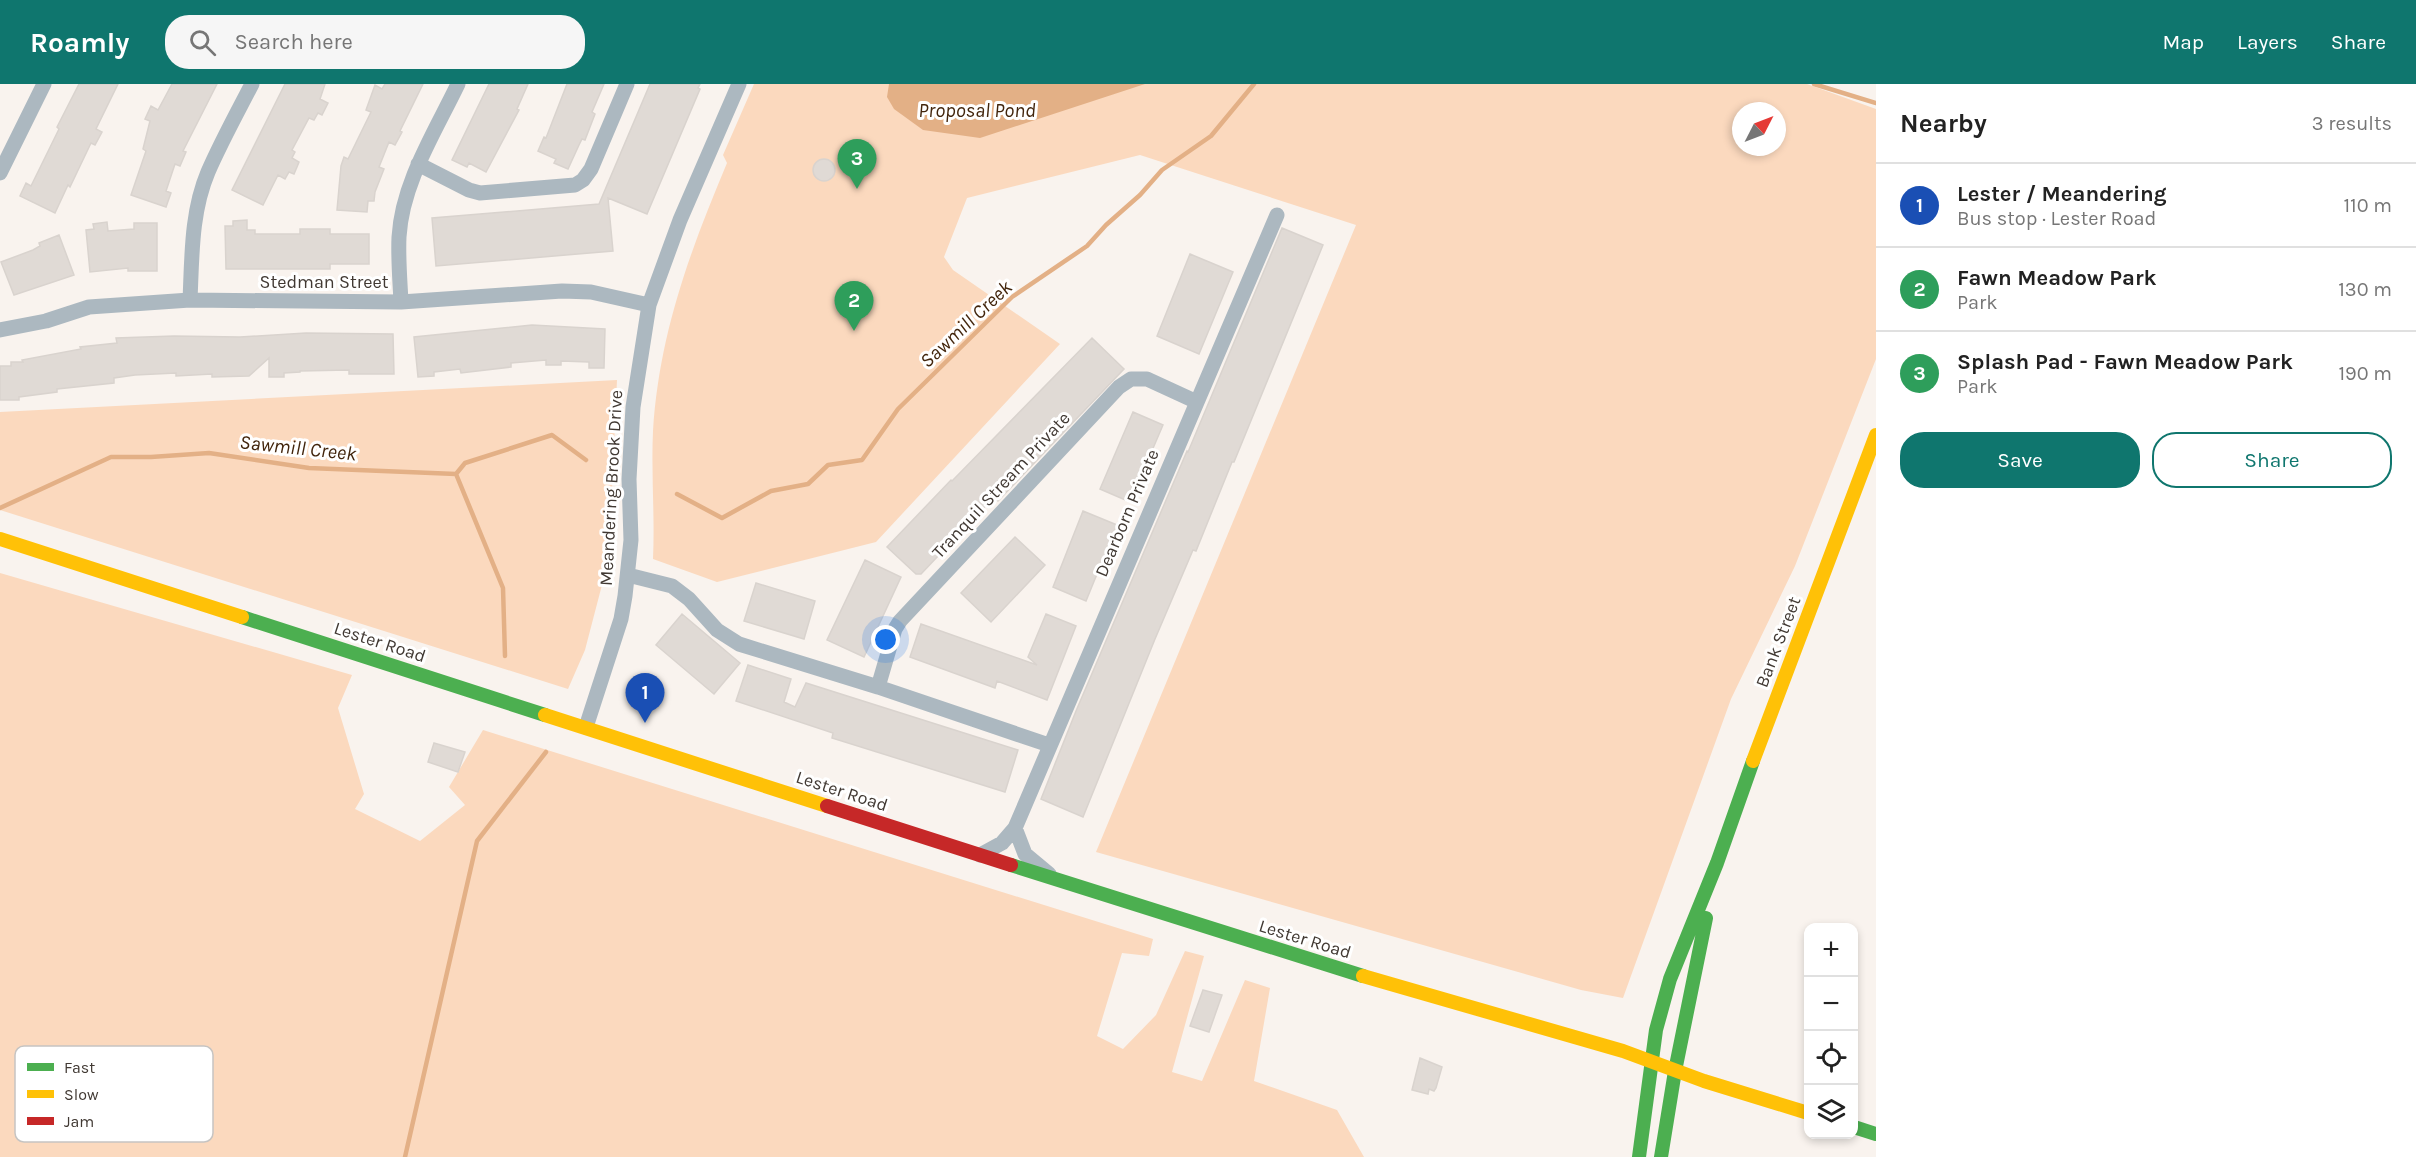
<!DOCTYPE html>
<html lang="en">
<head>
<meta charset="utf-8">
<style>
  :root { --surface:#fff; --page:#f6f6f6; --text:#222; --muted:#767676; --line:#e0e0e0; --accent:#0f766e }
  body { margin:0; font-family:Karla,sans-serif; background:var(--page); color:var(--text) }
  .controls { position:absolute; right:18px; bottom:18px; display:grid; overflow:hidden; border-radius:12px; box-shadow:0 3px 9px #0003 }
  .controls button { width:54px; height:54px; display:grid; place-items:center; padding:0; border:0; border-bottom:2px solid var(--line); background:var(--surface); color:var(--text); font:30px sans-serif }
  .compass { position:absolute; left:1732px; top:18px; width:54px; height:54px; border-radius:50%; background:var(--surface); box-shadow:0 3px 9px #0003; rotate:48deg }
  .you { position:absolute; left:886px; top:556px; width:21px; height:21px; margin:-15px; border:4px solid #fff; border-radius:50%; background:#1a73e8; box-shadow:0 0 0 9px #1a73e833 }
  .badge { display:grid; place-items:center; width:39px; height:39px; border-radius:50%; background:var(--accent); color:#fff; font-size:20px; font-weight:700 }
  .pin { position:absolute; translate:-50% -50px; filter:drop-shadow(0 2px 3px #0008) }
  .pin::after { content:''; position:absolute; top:32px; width:21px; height:18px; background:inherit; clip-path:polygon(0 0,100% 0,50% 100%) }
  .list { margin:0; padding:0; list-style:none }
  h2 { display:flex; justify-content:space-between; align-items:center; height:78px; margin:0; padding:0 24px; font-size:26px }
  h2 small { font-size:20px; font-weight:400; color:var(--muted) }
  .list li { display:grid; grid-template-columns:39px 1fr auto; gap:18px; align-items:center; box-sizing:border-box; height:84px; padding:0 24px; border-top:2px solid var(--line) }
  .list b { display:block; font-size:22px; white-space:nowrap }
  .list p { margin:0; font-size:20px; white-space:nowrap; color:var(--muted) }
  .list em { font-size:20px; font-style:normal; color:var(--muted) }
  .actions { display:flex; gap:12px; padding:18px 24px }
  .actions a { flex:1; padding:14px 0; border:2px solid var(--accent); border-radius:24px; text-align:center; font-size:21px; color:var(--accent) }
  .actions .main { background:var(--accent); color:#fff }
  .icon { flex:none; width:33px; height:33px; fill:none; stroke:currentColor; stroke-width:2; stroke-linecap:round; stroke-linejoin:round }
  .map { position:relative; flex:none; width:1876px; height:1073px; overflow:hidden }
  header { display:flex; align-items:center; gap:36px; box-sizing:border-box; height:84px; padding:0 30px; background:var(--accent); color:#fff }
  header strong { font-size:28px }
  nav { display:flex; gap:33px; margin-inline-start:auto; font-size:21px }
  .search { width:420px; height:54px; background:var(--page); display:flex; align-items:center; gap:15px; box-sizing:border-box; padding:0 21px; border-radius:24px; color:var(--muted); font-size:22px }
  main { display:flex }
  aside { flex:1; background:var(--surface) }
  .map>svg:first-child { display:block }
</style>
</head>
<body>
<header>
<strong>Roamly</strong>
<div class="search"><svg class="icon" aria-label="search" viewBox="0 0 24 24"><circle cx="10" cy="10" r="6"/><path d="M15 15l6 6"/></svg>Search here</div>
<nav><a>Map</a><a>Layers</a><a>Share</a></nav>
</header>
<main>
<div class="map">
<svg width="1876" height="1073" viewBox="0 0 1876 1073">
  <rect width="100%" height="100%" fill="#f9f3ee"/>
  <path fill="#fbd9be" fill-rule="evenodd" d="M754,0H1807L1876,25V275L1795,482L1731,615L1623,914L1581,906L1096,768L1356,141L1140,71L967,114L944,173L953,186L1060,260L876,458L717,498L653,475C655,432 651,390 653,347C659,250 690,167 727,79L723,71ZM1741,27H1777V63H1741Z
    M617,296L609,474L585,566L568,605L0,426V328Z
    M0,489L352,591L338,624L364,710L355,725L420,757L465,721L449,703L483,646L1153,855L1149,872L1122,869L1097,952L1123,965L1156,931L1185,867L1204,872L1172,988L1202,997L1245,896L1270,904L1254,997L1337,1026L1364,1073H0Z"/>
  <path fill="#e3b086" d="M889,0H1145L980,54L923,46L894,25L887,13Z"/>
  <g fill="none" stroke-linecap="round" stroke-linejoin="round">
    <path stroke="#e3b086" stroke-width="4.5" d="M1814,0L1876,19
      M456,390L503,504L505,572
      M677,410L722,434L771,407L808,400L828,381L862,376L898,325L1012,213L1087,162L1106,141L1140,111L1162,86L1211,52L1254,0
      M0,424L111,373H151L209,369L309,384L456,390L465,379L552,351L586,376
      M405,1073L477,757L546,668"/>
  </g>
  <path fill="#e0dad5" stroke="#d9d3ce" stroke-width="1.5" d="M79,0H118L96,45L102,48L95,61L91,59L70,103L68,101L55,129L20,112L26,99L31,102L59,45L57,43Z
    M172,0H217L183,67L186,68L180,82L175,80L166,107L171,109L166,123L131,111L146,67L143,65L150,37L145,35L151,22L158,26Z
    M285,0H325L320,15L328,19L322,31L318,29L314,36L309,34L292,66L295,68L292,74L299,78L297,83L294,90L289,88L285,95L278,91L263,121L232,106Z
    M385,0H423L400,47L402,48L395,61L389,58L379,83L384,85L375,108L374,117H368L367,128L337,126L341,82L344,73L348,75L371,28L366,26L375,1L382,5Z
    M489,0H528L517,25L519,26L486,88L469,79L467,83L452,76Z
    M567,0H604L592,28L595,30L585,56L582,55L579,61L568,85L554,79L556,75L538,67L544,53L546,54Z
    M650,0H700L698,4L700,5L647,130L608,114L613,167L436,182L432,134L599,120Z
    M813 86a11 11 0 1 1 22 0a11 11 0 1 1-22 0Z
    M247,136V146H255V150H300V145H330V150H369V180H330V185H226L225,142H233V137Z
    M107,138L108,147L134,145V139H157V187H128V184L90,188L86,146L94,145L93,140Z
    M1282,144L1323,161L1234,378H1232L1196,467L1193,466L1155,555L1083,733L1041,715L1076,627L1187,367L1188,368Z
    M59,151L74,191L14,211L1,178L33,166L40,162L39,159Z
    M1190,170L1233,188L1199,270L1157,252Z
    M532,241L605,245L604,284H589V278L561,277V281H546V276L511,279V283L461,289L460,285L434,288V292L418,293L414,253Z
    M306,249L393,250L394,290H349V286L300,287V288L284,289V293H269V274L249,292L212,293V290L176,292V289L135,291L114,294V299L57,305V308L19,313V316H0V282H11V278H23L22,276L81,265L80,263L117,259L116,254L174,252L240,253Z
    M1092,254L1124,285L998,417L994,413L921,490H916L887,463L951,396L952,397Z
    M1133,328L1163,341L1130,418L1100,405Z
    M1083,427L1117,441L1086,517L1053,503Z
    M1015,453L1045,481L991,538L961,509Z
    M865,476L901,493L864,573L827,556Z
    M756,499L815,517L804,555L744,537Z
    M682,530L740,579L714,610L656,561Z
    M1046,530L1076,542L1047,616L997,597L995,604L910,573L921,540L1037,581L1028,573Z
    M748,581L791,595L784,618L795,623L806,599L1018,666L1005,708L832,654L833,649L736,617Z
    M434,659L465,668L458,688L428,678Z
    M1203,906L1222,911L1209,948L1190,942Z
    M1420,974L1442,983L1436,1004L1434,1007L1429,1005L1428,1010L1412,1006Z"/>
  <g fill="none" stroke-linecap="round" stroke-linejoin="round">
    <path stroke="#acb8c0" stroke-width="15" d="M418,80L469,106L480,109L575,101L583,96L591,85L627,0
      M0,89L44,0
      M190,216C192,173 191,128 208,88C221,58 237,29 252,0
      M401,218C400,197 398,175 399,153C402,99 435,48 458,0
      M0,246L46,237L89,223L190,216L401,218L562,207L591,208L649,221
      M628,491L672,502L689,515L717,546L739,560L878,603L1049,661
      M878,603L895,545L900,537L1119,303L1131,295H1147L1197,318
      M586,643L621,535L625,512L631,456L629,395L633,323L649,221L680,136L739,0
      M1015,744L1025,770L1049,790
      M980,771L1002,759L1015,744L1277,131"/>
    <path stroke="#4caf50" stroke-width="14" d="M242,533L545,631
      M1011,781L1363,892
      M1854,1043L1876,1050
      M1639,1073L1656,946L1670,895L1717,779L1753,677
      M1661,1073L1675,987L1706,834"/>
    <path stroke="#ffc107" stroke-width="14" d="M0,455L242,533
      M545,631L827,722
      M1753,677L1876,351
      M1363,892L1623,967L1704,997L1808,1029"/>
    <path stroke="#c62828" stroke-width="14" d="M827,722L1011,781"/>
  </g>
  <g text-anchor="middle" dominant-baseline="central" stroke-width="6" stroke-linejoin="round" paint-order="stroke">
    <g font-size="18" fill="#413933" stroke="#fff">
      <text x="324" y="198">Stedman Street</text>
      <text transform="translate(1001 401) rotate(-47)">Tranquil Stream Private</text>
      <text transform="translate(611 404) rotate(-87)">Meandering Brook Drive</text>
      <text transform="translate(1127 429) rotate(-67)">Dearborn Private</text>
      <text transform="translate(380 558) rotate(18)">Lester Road</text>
      <text transform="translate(1778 558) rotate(-69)">Bank Street</text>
      <text transform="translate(842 707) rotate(18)">Lester Road</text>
      <text transform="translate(1305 855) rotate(17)">Lester Road</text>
    </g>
    <g font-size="20" font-style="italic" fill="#42250c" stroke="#fff">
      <text x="977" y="26">Proposal Pond</text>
      <text transform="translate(966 240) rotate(-43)">Sawmill Creek</text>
      <text transform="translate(298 364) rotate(6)">Sawmill Creek</text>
    </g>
  </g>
  <rect x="15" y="962" width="198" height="96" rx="9" fill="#fff" stroke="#c6c4c2" stroke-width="1.5"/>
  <rect x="27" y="979" width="27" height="8" fill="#4caf50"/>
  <rect x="27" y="1006" width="27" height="8" fill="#ffc107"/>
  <rect x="27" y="1033" width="27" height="8" fill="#c62828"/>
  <g font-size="16" fill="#413933">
    <text x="64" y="989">Fast</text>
    <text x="64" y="1016">Slow</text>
    <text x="64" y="1043">Jam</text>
  </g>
</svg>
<div class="controls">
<button>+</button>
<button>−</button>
<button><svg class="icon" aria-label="locate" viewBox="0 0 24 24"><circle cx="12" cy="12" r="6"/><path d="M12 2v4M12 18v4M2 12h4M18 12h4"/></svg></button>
<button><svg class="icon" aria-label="layers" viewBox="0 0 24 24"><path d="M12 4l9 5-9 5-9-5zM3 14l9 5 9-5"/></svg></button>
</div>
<svg class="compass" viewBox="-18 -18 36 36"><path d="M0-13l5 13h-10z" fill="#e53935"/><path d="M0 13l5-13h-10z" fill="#767676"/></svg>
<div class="you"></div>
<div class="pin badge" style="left:645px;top:639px;background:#1a4fb4">1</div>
<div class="pin badge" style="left:854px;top:247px;background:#2e9e5b">2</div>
<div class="pin badge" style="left:857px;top:105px;background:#2e9e5b">3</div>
</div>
<aside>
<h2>Nearby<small>3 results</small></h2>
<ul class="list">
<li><span class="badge" style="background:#1a4fb4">1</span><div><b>Lester / Meandering</b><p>Bus stop · Lester Road</p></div><em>110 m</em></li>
<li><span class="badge" style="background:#2e9e5b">2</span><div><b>Fawn Meadow Park</b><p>Park</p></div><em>130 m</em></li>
<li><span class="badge" style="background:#2e9e5b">3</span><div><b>Splash Pad - Fawn Meadow Park</b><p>Park</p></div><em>190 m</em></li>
</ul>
<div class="actions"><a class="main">Save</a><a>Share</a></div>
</aside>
</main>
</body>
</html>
